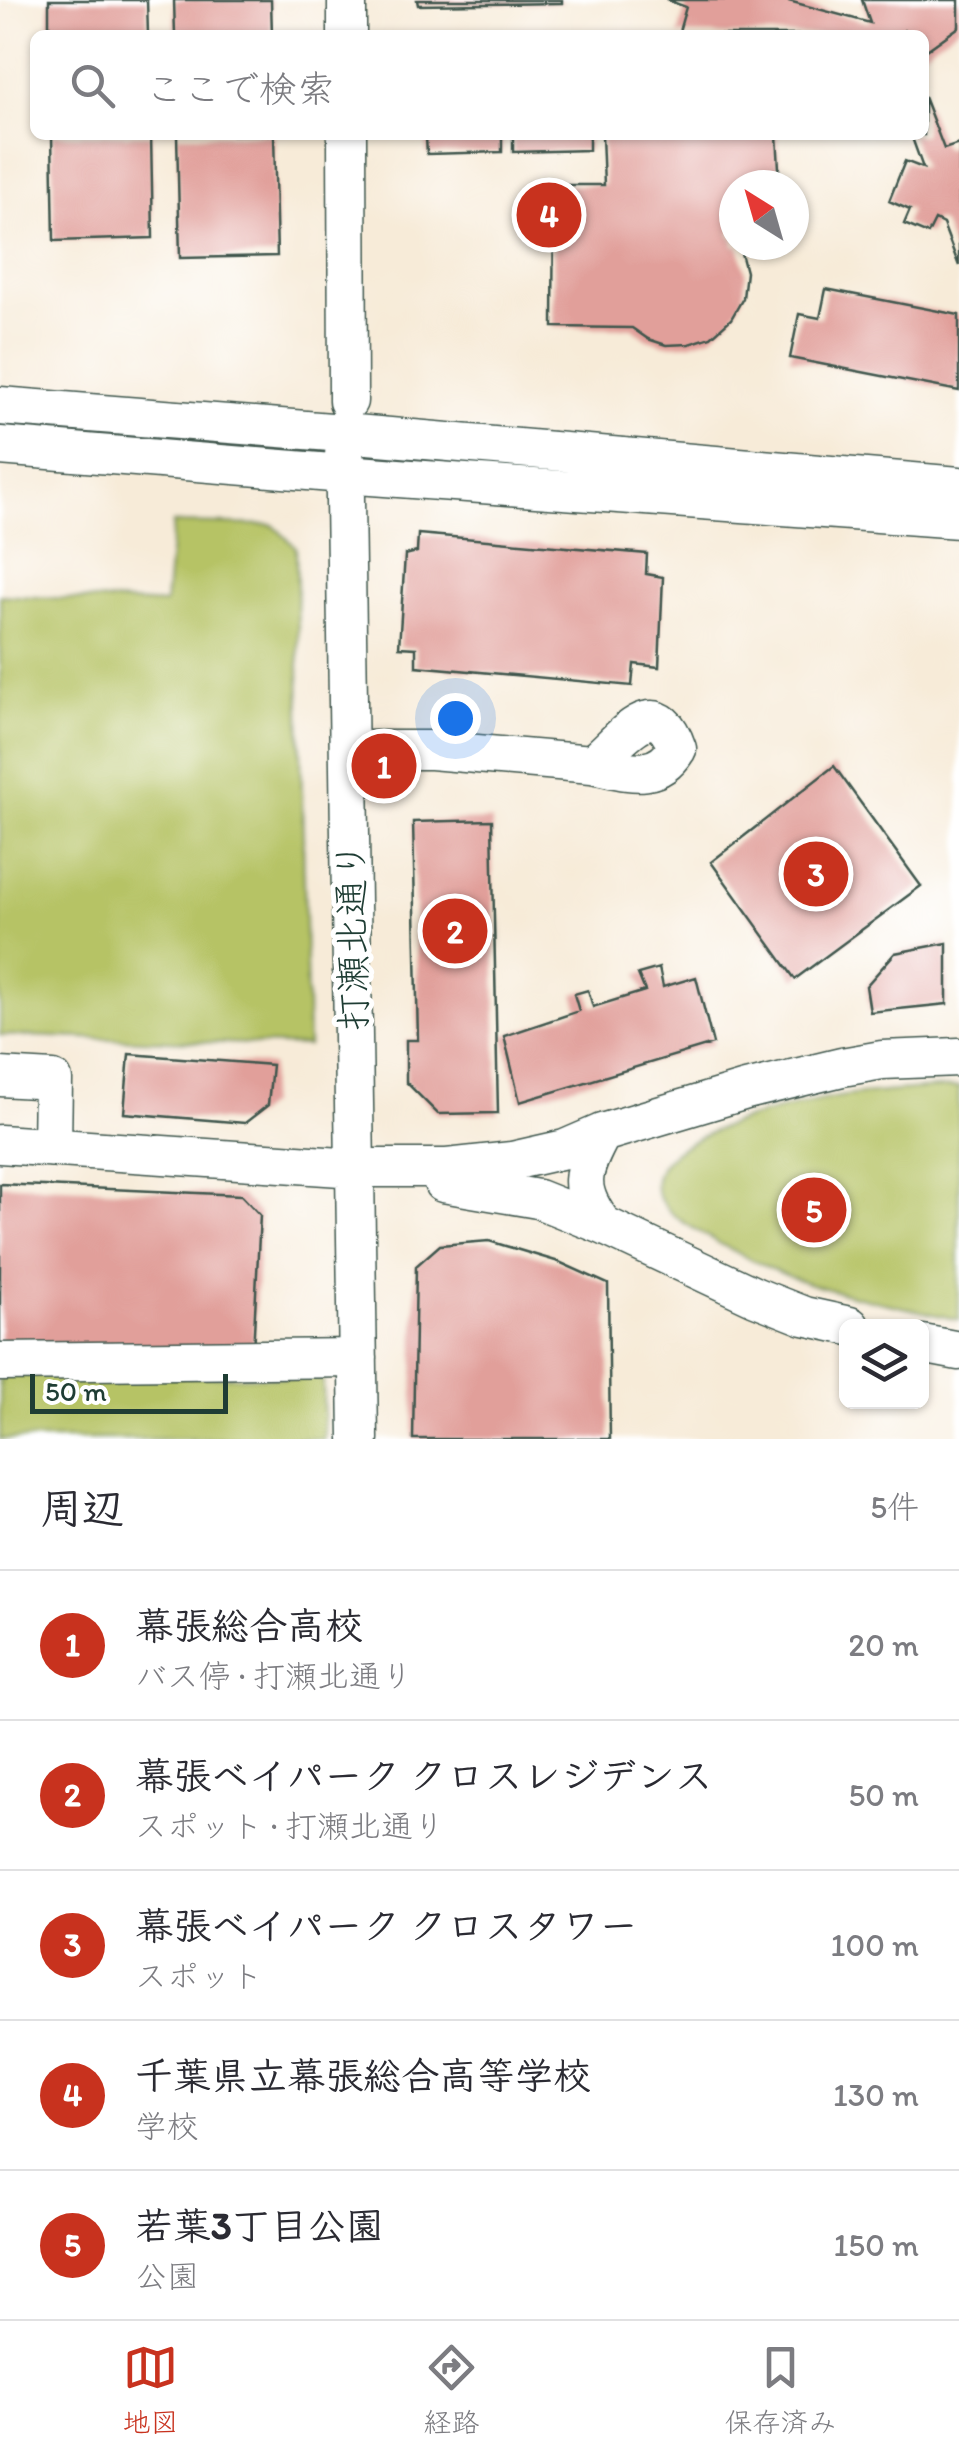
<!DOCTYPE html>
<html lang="ja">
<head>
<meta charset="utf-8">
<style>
  :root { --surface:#fff; --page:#f2f2f3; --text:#2b2b33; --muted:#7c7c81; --line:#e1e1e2; --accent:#c8321e }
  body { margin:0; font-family:Itim,"Klee One",sans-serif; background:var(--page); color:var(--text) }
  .controls { position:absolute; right:30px; bottom:30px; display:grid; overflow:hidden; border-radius:15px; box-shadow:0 2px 8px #0004 }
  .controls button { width:90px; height:90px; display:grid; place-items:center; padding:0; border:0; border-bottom:2px solid var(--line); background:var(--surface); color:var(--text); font:50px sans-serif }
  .compass { position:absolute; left:719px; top:170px; width:90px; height:90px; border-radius:50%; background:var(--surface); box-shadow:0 2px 8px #0004; rotate:323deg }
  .scale { position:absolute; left:30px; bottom:25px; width:198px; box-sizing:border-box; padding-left:10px; border:5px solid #1f3d34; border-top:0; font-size:28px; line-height:35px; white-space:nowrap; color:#1f3d34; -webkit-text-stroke:8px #fff; paint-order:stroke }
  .you { position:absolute; left:455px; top:718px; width:35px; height:35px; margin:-25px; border:8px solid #fff; border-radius:50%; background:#1a73e8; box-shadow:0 0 0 15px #1a73e833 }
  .badge { display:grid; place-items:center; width:65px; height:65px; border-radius:50%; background:var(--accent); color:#fff; font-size:32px; font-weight:700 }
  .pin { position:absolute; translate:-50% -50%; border:5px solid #fff; box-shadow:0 2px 10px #0006 }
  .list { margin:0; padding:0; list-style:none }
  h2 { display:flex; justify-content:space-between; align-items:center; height:130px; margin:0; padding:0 40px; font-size:42px }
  h2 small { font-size:32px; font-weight:400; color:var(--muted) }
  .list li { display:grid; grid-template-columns:65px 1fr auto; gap:30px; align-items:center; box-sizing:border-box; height:150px; padding:0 40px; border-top:2px solid var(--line) }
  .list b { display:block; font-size:38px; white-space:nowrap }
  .list p { margin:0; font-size:32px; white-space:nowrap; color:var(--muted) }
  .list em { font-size:32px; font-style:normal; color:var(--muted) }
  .icon { flex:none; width:55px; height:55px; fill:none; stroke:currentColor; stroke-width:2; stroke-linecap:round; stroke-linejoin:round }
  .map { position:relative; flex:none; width:959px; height:1439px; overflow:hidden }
  .search { position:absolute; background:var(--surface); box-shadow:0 2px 8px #0004; left:30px; right:30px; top:30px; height:110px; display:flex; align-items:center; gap:25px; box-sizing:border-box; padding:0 35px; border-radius:15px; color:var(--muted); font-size:38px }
  .sheet { height:880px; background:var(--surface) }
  nav { display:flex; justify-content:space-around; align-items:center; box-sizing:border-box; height:140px; border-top:2px solid var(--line); background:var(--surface); font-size:28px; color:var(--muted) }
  nav a { display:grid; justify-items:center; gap:5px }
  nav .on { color:var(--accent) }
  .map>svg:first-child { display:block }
</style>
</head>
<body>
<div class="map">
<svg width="959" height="1439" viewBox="0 0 959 1439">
  <rect width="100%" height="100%" fill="#fff"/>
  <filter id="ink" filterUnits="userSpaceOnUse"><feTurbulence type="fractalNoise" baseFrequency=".01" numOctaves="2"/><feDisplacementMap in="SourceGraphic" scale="20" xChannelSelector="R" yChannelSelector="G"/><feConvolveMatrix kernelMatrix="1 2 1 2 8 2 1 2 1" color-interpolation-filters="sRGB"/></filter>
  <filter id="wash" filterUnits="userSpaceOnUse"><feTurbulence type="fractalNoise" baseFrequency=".0048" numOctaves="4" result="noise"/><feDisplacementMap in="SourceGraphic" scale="40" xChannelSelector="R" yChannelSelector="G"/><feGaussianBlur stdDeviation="2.25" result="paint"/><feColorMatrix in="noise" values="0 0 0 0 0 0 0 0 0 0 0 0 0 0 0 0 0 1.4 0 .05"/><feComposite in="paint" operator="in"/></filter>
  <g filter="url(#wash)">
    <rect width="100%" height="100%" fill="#f7ebd8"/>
    <path fill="#b6c365" stroke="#6a804c" stroke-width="2.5" d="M173,523L273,525L296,547L308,1046L0,1035V595L165,604Z
      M959,1087V1320C910,1308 859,1299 811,1284C773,1272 735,1253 701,1233C686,1224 669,1215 660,1199C625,1137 807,1102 845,1096C883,1091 921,1089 959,1087Z
      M0,1372L323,1378L324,1439H0Z"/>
    <g id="blocks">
      <path fill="#e19f9a" d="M49,0H147L148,35H49Z
        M174,0H271L272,35H175Z
        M417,0H562V3L418,5Z
        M667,0H785L870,23L862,0H959V27L924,52V35H906L904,31L902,35H678L686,7Z
        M924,97L944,149L959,144V266L943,224L935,220L928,234L904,224L910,210L889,201L905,161L923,168L911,135H924Z
        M52,135H151L153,238L54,241Z
        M177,135H274L277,256L180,258Z
        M513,135H589V150L513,152Z
        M602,135H777L780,185H734V230L729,232L734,240V245H737L740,249L746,272L743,298L731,319L711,337L689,344L666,345L648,339L632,328L553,327L554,185H604Z
        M502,136V152L427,154L426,137Z
        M826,289L959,315V391L790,358L799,314L820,318Z
        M418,534L647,554L646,574L663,577L659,667L634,664L632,686L416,666V648L399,647L405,555L417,552Z
        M834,766L921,886L795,979L711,862Z
        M492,820L498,1113L438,1114L406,1082V1040H418L413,822Z
        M947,943V1004L870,1012L866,986L895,953Z
        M659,968L663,987L696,977L713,1044L520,1102L504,1036L579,1011L574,994L588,990L593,1007L645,991L638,974Z
        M129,1054L272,1065L268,1105L245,1123L124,1113Z
        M0,1184L241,1195L260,1215L253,1352L0,1350Z
        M489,1241L559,1262L608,1284L610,1439H413L416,1266L440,1245Z"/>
    </g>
  </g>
  <g filter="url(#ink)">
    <use href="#blocks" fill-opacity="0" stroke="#3f574d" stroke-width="2.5"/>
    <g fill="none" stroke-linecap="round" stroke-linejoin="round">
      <g stroke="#3f574d" stroke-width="41">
        <path id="minor" d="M347,0V35
          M347,135L348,401
          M0,406L344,433L959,486
          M344,433L359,1439
          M0,446L344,474L959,519
          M349,750H431L592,764C619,744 656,685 677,749C655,784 625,770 592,764
          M0,1077L53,1080L52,1147
          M602,1133C581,1172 575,1188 603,1225
          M0,1144L356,1168H447L512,1161L565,1149L602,1133L746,1090L842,1067L882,1060L959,1057
          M443,1183L538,1199L603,1225L756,1297L804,1316L850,1326
          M922,1344L959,1351
          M0,1362L358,1358"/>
      </g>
      <use href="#minor" stroke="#fff" stroke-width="38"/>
    </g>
  </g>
  <g text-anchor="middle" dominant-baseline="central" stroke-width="10" stroke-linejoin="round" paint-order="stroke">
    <g font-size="38" fill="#1f3d34" stroke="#fff">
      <text transform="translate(352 936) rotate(-91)">打瀬北通り</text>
    </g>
  </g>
</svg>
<div class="controls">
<button><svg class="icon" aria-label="layers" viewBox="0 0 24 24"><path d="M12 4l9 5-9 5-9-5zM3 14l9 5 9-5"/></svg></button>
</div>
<svg class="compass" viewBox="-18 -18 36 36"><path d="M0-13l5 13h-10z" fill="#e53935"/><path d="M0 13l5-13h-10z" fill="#7c7c81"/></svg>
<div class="scale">50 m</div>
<div class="you"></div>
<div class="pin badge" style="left:384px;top:766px">1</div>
<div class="pin badge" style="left:455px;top:931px">2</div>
<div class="pin badge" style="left:816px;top:874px">3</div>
<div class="pin badge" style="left:549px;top:215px">4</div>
<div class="pin badge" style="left:814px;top:1210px">5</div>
<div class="search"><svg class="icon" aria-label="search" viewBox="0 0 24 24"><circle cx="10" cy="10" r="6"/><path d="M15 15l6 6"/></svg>ここで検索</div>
</div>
<section class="sheet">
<h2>周辺<small>5件</small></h2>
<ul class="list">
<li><span class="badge">1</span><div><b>幕張総合高校</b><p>バス停 · 打瀬北通り</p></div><em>20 m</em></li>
<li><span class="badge">2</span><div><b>幕張ベイパーク クロスレジデンス</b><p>スポット · 打瀬北通り</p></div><em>50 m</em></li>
<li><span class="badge">3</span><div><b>幕張ベイパーク クロスタワー</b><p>スポット</p></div><em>100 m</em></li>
<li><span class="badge">4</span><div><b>千葉県立幕張総合高等学校</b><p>学校</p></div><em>130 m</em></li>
<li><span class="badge">5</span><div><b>若葉3丁目公園</b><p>公園</p></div><em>150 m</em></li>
</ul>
</section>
<nav>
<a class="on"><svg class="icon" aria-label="map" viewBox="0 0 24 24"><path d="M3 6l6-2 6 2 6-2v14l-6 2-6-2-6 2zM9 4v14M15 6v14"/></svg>地図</a>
<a><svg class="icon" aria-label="directions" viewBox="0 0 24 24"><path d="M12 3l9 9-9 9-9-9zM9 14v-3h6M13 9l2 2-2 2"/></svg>経路</a>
<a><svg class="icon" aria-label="saved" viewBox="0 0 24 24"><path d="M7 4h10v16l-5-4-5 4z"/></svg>保存済み</a>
</nav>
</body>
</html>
